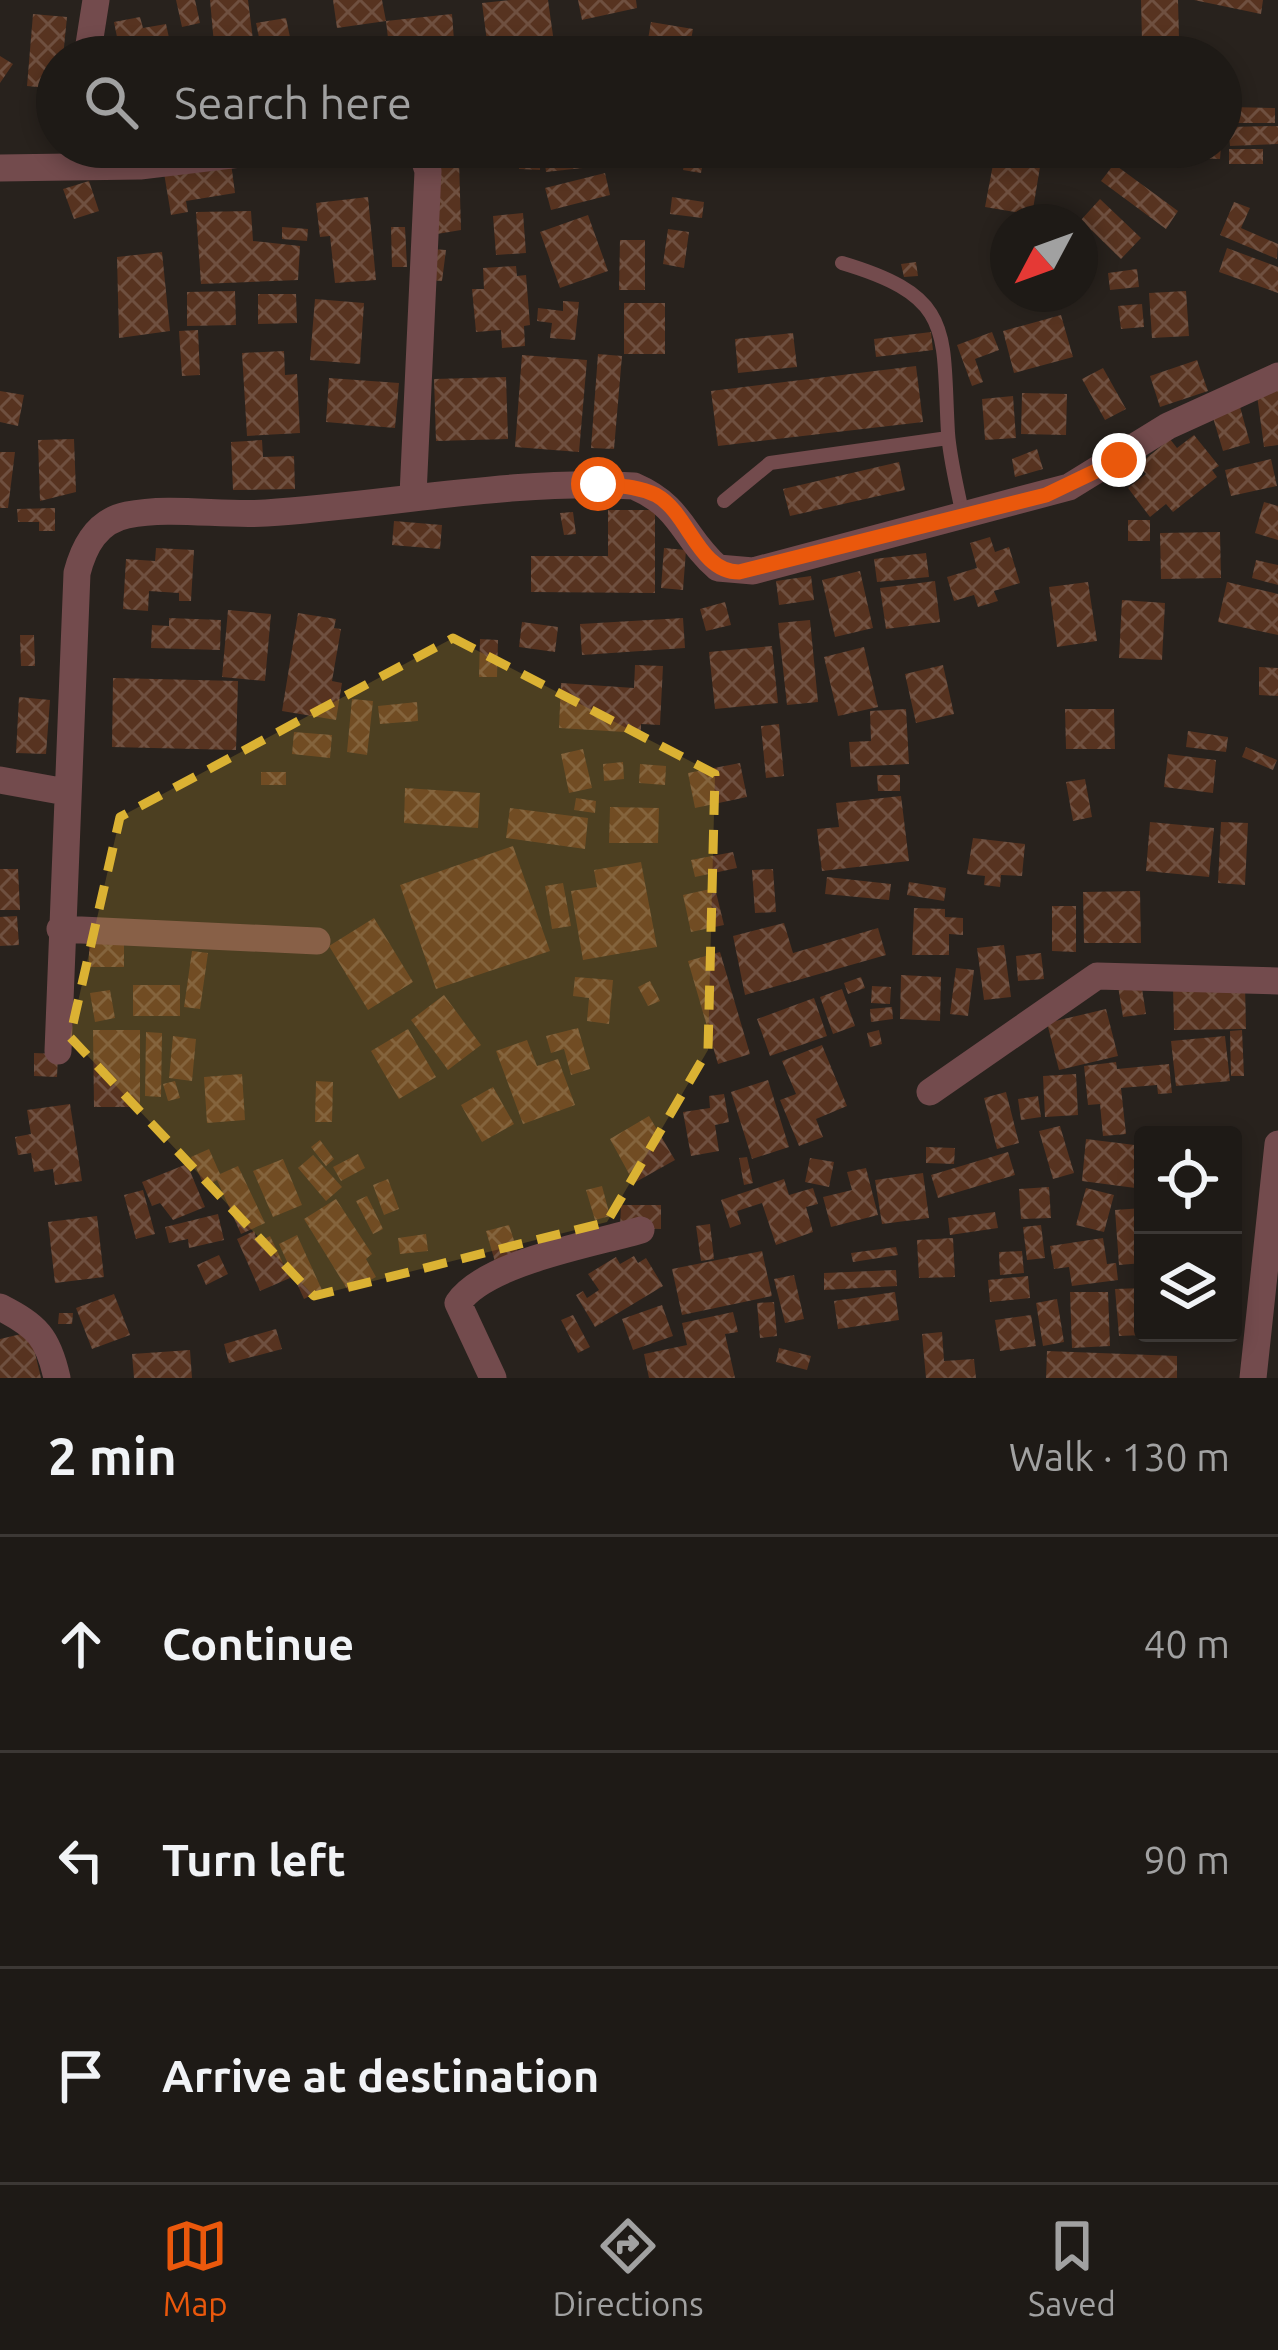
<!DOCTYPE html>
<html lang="en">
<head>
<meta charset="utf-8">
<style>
  :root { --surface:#1e1a16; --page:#2b2723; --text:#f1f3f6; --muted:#a1a1a1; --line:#3c3835; --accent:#ea580c }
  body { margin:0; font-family:Ubuntu,sans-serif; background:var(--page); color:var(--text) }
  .controls { position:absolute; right:36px; bottom:36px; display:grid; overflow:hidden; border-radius:12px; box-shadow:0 6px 18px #0003 }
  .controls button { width:108px; height:108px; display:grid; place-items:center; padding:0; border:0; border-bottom:3px solid var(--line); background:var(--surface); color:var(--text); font:60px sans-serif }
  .compass { position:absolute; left:990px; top:204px; width:108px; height:108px; border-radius:50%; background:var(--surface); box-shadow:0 6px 18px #0003; rotate:229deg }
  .stop { position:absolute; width:36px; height:36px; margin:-27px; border:9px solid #ea580c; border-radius:50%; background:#fff }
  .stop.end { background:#ea580c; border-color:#fff; box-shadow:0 3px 12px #0008 }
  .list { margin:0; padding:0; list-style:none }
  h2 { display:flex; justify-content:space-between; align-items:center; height:156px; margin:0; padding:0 48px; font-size:51px }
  h2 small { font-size:39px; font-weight:400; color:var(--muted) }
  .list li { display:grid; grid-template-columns:78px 1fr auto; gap:36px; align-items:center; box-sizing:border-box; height:216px; padding:0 48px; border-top:3px solid var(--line) }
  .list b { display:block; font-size:45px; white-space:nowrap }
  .list em { font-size:39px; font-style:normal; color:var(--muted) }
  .icon { flex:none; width:66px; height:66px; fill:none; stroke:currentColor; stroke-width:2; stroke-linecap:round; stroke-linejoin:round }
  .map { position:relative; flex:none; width:1278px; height:1378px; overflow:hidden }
  .search { position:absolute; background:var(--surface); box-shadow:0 6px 18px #0003; left:36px; right:36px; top:36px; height:132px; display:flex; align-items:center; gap:30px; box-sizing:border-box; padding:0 42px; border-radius:66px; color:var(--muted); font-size:45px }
  .sheet { height:804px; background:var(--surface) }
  nav { display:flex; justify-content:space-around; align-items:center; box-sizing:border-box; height:168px; border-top:3px solid var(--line); background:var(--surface); font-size:33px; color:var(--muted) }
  nav a { display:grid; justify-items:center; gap:6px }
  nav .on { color:var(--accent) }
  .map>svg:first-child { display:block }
</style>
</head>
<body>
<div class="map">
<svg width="1278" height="1378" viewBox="0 0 1278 1378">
  <defs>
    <pattern id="building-cross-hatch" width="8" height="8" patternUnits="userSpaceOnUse" patternTransform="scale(3)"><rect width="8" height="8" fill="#573320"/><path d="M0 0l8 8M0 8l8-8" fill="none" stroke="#6f5040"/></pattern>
  </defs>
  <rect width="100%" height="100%" fill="#28221d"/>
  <path fill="url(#building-cross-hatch)" d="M176,0H195L200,23L182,27Z
    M210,0H248L253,40L214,44Z
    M333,0H382L386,21L452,14L454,40L389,47L386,21L337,28Z
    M511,0H548L556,57H489L482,3Z
    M578,0H636L637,8L582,20Z
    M1141,0H1178L1179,40L1142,41Z
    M1194,0H1263L1261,14Z
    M33,14L67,17L63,57H57V89L27,86Z
    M140,17L143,28L166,24L171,47L121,57L114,22Z
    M286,18L291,42L261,47L256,23Z
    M651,22L693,29L688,57H645Z
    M584,36L623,37V57H583Z
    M470,50L471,57H431V54Z
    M0,56L13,64L0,83Z
    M1231,107L1275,108V123H1231Z
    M1278,126V144L1230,146L1228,127Z
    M520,147H541L540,170L519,169Z
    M543,147H627L629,163L546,172Z
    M631,147H644L647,167L633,168Z
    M651,147H673V154H651Z
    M944,147H996L995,156L944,152Z
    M1164,147H1221L1220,159L1163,157Z
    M687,149L705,153L701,173L683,170Z
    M1229,149H1263V164H1229Z
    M459,159L461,230L437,234L436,164Z
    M994,159L1040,167L1032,215L985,207Z
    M231,163L235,193L186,201L188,212L171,215L164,173Z
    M1114,164L1178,211L1166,229L1101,181Z
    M605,173L610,195L551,210L545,188Z
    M89,181L99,211L74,219L63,189Z
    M368,197L376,280L335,283L330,236L320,237L316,203Z
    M672,197L704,202L702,218L670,214Z
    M1100,199L1141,238L1121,259L1081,220Z
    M1234,202L1250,208L1241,228L1278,244L1277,259L1220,235Z
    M251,211L253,241L300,246L298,280L201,284L196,212Z
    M523,213L526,253L496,255L493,216Z
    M588,215L608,271L560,288L540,232Z
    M282,227L308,229L307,241L282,239Z
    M391,227H405L407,267H392Z
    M668,229L689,232L684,268L663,264Z
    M620,240H645V290H619Z
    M1227,248L1278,267V293L1219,272Z
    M432,249L446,250L442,281L429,280Z
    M162,252L170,331L119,338L117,257Z
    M916,262L918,276L904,277L901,264Z
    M516,266L517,276L526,275L530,325L524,326L525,346L502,348L501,330L476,332L472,289H484L483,268Z
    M1137,269L1139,287L1110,290L1108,273Z
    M235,291L236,325L187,326V292Z
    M1186,291L1189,336L1152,338L1149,293Z
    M258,294H296L297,323L258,324Z
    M315,299L364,303L360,364L310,360Z
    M563,301L579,302L575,340L550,338L552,323L537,321L538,308L563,311Z
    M624,303H665V354H624Z
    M1142,304L1144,327L1121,329L1118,306Z
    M1061,315L1073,357L1014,373L1003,331Z
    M198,330L200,375L182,376L179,331Z
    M931,332L933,350L876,357L874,339Z
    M992,332L999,350L975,359L983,382L972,386L957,345Z
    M793,333L797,367L738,373L735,339Z
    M284,351L285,375L297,374L300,433L247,436L242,353Z
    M598,354L622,356L614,449L591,448Z
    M522,355L587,360L579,452L515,447Z
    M1197,360L1208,391L1160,407L1150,376Z
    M916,366L923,422L718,446L711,391Z
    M1103,368L1126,409L1105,420L1082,379Z
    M506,377L508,439L436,441L434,379Z
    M329,378L399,383L395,428L326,422Z
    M1278,385V445L1264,447L1256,388Z
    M0,391L24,395L18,426L0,422Z
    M1022,393L1067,394L1066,435L1021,434Z
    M1013,396L1016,438L985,440L982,399Z
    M1239,403L1250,443L1223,451L1211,411Z
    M1194,435L1219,466L1212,470L1217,477L1173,512L1166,504L1150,517L1128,488L1146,474L1138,465L1170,439L1177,448Z
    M74,439L76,492L40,501L38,440Z
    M262,440L263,457L294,456L295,489L233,490L231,442Z
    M1037,449L1043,469L1015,477L1012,459Z
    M0,452H15L8,508H0Z
    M1271,459L1277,486L1231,496L1225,470Z
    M899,462L905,490L790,516L783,489Z
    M1264,502L1278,506V540L1255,533Z
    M55,508V531H39V522H18L17,509Z
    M608,510H655V593L531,592V556H608Z
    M573,512L576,534L564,535L560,513Z
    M1128,520H1150V541H1128Z
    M394,521L442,525L440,549L392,545Z
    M1220,532L1221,578L1161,579L1160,533Z
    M990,537L995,552L1009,547L1020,583L994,591L998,601L978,607L974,595L954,601L947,577L977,568L970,543Z
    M156,548L194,550L191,601H179V593L149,591L148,611L123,609L126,559L155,561Z
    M664,548L686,550L683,590L661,588Z
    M926,553L929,577L877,582L874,559Z
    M1256,560L1278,565V585L1252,578Z
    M860,571L873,628L835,637L822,580Z
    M811,576L814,600L779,605L776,581Z
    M935,581L940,622L886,629L880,588Z
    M1088,582L1097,641L1057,647L1049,587Z
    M1227,582L1278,594V635L1218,622Z
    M1122,600L1165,603L1162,660L1119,658Z
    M725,602L731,625L706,631L700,609Z
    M228,610L271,614L265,681L222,677Z
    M298,613L336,619L334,628L341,629L332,681L342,683L336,720L282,711Z
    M169,618L221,620L220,650L151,648L152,625L169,626Z
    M683,618L685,648L582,655L580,624Z
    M810,620L818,702L787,705L778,623Z
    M522,622L558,627L555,652L519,647Z
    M20,635H34L35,666H21Z
    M480,639L498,640L497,677H479Z
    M772,646L778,703L715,709L709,652Z
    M864,647L878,707L838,716L824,657Z
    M635,665L663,666L660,725L641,724V733L559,728L561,683L634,688Z
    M943,665L954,714L916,723L905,674Z
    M1259,667L1278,668V696L1259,695Z
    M113,678L238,681L236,750L112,747Z
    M19,697L50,700L46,754L16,753Z
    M352,699L373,701L367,755L347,752Z
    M417,702L418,721L380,724L378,706Z
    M906,709L909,764L851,767L849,742L871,741L870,711Z
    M1065,709H1114L1115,749H1066Z
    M779,724L784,776L766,778L761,726Z
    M1188,731L1228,737L1226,752L1186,747Z
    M294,732L332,735L330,758L292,754Z
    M1246,747L1277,760L1273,770L1242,757Z
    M583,749L592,788L569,793L561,754Z
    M1168,754L1216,760L1213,793L1164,787Z
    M623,762L624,779L604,781L603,764Z
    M740,763L747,797L695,808L688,773Z
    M640,764L666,766L665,785L639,783Z
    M261,772H286V785H261Z
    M877,775H900V791H878Z
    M1085,779L1092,817L1073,821L1066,782Z
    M405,788L480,793L478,828L404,823Z
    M901,796L909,861L822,871L817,829L839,827L836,803Z
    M576,798L596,801L595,813L574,810Z
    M610,807L659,808L658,843H609Z
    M510,808L588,818L585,849L506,838Z
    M1150,822L1214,828L1209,877L1146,871Z
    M1221,822L1248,823L1245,885L1218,883Z
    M973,838L1025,844L1022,876L1001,875L1000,887L984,885L985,876L967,874Z
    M513,846L550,951L436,989L400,885Z
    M733,852L737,868L695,877L691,860Z
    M641,862L657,947L583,960L571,891L597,887L594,870Z
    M0,869H18L20,910H0Z
    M773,869L776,912L755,913L752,870Z
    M827,877L891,884L889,900L825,894Z
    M909,882L946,888L944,901L907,895Z
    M563,883L571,926L552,929L545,886Z
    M715,888L724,925L691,932L683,895Z
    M1140,891L1141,943H1084L1083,892Z
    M1052,906H1076V952L1052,951Z
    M914,908L945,909V917L963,918V935L949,934V955H912Z
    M17,916L19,945L0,946V917Z
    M374,918L413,982L368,1010L329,946Z
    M784,923L793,953L878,928L886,955L745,995L733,936Z
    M89,941L124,942V967H89Z
    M1004,945L1011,997L984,1000L977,948Z
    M192,951L208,953L200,1009L184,1007Z
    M720,952L750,1054L718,1064L688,961Z
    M1041,953L1044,979L1018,981L1016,956Z
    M956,968L974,970L968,1016L950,1014Z
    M901,975L941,977L940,1021L900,1019Z
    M1140,976L1146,1014L1123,1017L1117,980Z
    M575,977L613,980L609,1024L587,1021L589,998L573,996Z
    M861,977L865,988L848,994L844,983Z
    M650,981L660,1001L648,1006L638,987Z
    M1245,984L1246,1029L1174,1030L1173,986Z
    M133,985H180V1016H133Z
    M872,986L891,987L890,1004L871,1003Z
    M842,989L855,1026L833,1034L820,997Z
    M110,990L115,1018L95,1022L90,993Z
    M444,995L481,1045L448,1070L411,1020Z
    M814,998L827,1036L770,1056L757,1019Z
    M892,1007L893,1019L871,1022L870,1009Z
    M1106,1009L1118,1056L1059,1070L1047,1023Z
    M578,1028L590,1069L571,1075L564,1049L551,1053L546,1036Z
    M408,1029L436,1077L399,1099L371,1051Z
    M93,1030H140V1107H94Z
    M879,1030L882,1044L870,1047L867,1033Z
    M1242,1030L1244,1076H1231L1230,1031Z
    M146,1032L162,1033L161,1097L145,1096Z
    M173,1036L196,1039L192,1081L169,1078Z
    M1225,1036L1230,1081L1176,1086L1171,1041Z
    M527,1040L537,1066L558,1059L575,1105L523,1124L496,1051Z
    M822,1045L847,1106L816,1119L823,1137L799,1146L780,1100L796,1094L782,1061Z
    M34,1053L58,1054L57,1077L34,1076Z
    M1116,1062L1117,1069L1169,1064L1172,1093L1158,1094L1157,1085L1121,1088L1126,1134L1103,1136L1100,1104L1088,1105L1084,1066Z
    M242,1074L245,1120L207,1123L204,1077Z
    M1076,1074L1078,1115L1045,1117L1043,1076Z
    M768,1080L789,1147L752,1159L731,1092Z
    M175,1081L180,1098L168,1101L163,1084Z
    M316,1081L333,1082L332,1122H315Z
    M493,1087L514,1124L482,1142L461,1105Z
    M1006,1092L1019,1143L997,1149L984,1098Z
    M724,1094L729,1122L715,1125L719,1151L691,1156L683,1112L710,1108L709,1096Z
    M1038,1096L1041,1117L1021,1120L1018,1099Z
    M70,1104L82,1181L55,1185L53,1169L34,1172L31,1153L18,1155L15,1137L31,1134L27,1110Z
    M649,1116L675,1160L634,1183L610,1139Z
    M1060,1126L1074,1173L1053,1179L1039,1131Z
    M1086,1139L1143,1146V1189L1082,1181Z
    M320,1140L334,1159L326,1166L311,1147Z
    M926,1147L955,1148L954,1164L926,1163Z
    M209,1149L220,1174L238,1166L265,1223L241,1234L217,1180L205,1187L191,1157Z
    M1008,1152L1015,1175L938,1198L931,1175Z
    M358,1154L365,1168L341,1181L333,1167Z
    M313,1155L342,1187L326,1201L298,1168Z
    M747,1157L753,1183L744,1185L739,1158Z
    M810,1158L834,1162L829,1187L805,1182Z
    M283,1159L302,1205L273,1217L253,1171Z
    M187,1164L205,1207L173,1220L160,1203L152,1206L142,1182Z
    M866,1168L878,1215L831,1227L823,1197L852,1190L847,1172Z
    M923,1173L929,1218L882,1224L875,1180Z
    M388,1179L399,1209L384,1215L373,1185Z
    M784,1179L789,1195L813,1188L818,1204L806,1207L813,1232L776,1245L762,1203L737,1211L741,1224L730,1228L721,1200Z
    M602,1186L610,1216L595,1220L586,1190Z
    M1049,1187L1051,1218L1021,1219L1019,1189Z
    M1086,1188L1114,1195L1104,1232L1076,1225Z
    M143,1190L155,1234L136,1239L124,1195Z
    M367,1196L383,1229L373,1234L356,1201Z
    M336,1199L372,1254L366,1259L376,1277L349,1292L304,1219Z
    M621,1205H661V1229L620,1228Z
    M1143,1208V1263L1119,1265L1115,1210Z
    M995,1212L998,1228L950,1235L948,1218Z
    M218,1214L224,1240L189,1248L188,1239L169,1243L165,1227Z
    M97,1216L104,1277L55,1283L48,1222Z
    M710,1224L714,1259L701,1261L696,1226Z
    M509,1225L522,1265L498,1272L486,1231Z
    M1041,1225L1045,1258L1027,1260L1023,1227Z
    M254,1231L258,1242L270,1236L290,1278L260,1291L237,1239Z
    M426,1234L428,1251L400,1254L398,1238Z
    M297,1235L322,1290L304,1299L279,1244Z
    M953,1238L955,1277L919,1278L917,1240Z
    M1103,1238L1107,1264L1116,1263L1118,1280L1072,1286L1069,1267L1054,1269L1050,1246Z
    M896,1247L898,1255L853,1262L851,1253Z
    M762,1251L772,1296L682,1315L672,1269Z
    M1022,1251L1024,1273L1000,1275L999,1252Z
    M219,1255L228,1274L206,1285L197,1265Z
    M634,1256L638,1263L646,1258L663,1286L595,1327L576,1295L583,1291L587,1298L599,1290L588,1274L616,1257L620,1264Z
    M896,1270L897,1286L824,1290V1273Z
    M794,1275L804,1319L785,1323L774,1279Z
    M1028,1276L1030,1298L990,1302L988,1280Z
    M1143,1288V1335L1119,1336L1115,1289Z
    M895,1292L899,1320L838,1329L834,1301Z
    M1070,1292H1108L1110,1346L1072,1348Z
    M114,1294L130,1335L92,1349L76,1308Z
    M1057,1299L1064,1342L1043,1346L1036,1303Z
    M774,1302L777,1336L760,1338L757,1303Z
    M662,1305L673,1336L633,1350L622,1319Z
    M733,1312L738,1332L725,1334L735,1378H649L644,1354L687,1345L682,1323Z
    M59,1313H73L72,1324H58Z
    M573,1315L590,1347L578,1353L561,1320Z
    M1031,1315L1036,1346L1000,1351L995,1320Z
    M276,1329L282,1349L229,1363L224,1344Z
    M30,1332L41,1378H0V1339Z
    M942,1332L944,1361L974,1359L976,1378H926L922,1334Z
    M779,1348L811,1356L807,1370L776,1362Z
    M190,1350L192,1378H134L132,1354Z
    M1047,1351L1177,1356V1378H1046Z"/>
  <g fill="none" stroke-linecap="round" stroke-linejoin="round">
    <path stroke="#734b4d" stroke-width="14" d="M842,263C956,297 942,331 948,433C950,461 958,490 963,517
      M724,501L770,463L948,438"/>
    <path stroke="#734b4d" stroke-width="27" d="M87,57L96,0
      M0,168L140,166L298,147
      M413,495L428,171L420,147
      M0,780L66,792
      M60,929L317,941
      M58,1051L77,573C84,546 97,521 127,515C171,506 222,516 266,513C389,505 511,479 634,486C683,507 683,538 718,568L753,571L1069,487L1168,426L1278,376
      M930,1092L1097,976L1278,981
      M0,1307C37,1326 48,1337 57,1378
      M493,1378L458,1303C486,1262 593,1244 641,1230
      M1253,1378L1278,1144"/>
  </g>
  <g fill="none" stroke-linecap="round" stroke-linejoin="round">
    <path stroke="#ea580c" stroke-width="15" d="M598,484C619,486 637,486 656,495C689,513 698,572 739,572L1046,495L1119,460"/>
  </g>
  <path fill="#dbb233" fill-opacity="0.2" stroke="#dbb233" stroke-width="9" stroke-dasharray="24 15" stroke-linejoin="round" d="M453,638L715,774L708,1050L607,1222L314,1296L70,1037L120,817Z"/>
</svg>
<div class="controls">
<button><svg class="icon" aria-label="locate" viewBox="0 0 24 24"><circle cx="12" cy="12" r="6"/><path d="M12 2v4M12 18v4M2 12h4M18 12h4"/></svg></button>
<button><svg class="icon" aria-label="layers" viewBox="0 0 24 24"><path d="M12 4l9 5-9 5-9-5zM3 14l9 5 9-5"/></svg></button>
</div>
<svg class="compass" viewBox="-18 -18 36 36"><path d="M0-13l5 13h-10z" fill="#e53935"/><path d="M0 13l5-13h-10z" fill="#a1a1a1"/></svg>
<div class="stop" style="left:598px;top:484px"></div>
<div class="stop end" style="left:1119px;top:460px"></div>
<div class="search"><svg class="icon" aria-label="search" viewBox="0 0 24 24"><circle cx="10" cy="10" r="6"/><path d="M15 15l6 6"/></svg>Search here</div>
</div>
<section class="sheet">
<h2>2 min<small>Walk · 130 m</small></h2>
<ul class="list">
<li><svg class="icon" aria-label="ahead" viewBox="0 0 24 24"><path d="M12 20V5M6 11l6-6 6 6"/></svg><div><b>Continue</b></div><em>40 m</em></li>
<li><svg class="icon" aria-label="left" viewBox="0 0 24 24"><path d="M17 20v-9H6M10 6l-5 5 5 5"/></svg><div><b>Turn left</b></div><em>90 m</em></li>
<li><svg class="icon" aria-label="arrive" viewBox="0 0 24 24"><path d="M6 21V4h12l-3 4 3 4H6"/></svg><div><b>Arrive at destination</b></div></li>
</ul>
</section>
<nav>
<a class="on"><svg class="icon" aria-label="map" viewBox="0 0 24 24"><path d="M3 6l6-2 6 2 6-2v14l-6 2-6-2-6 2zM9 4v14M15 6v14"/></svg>Map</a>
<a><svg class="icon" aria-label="directions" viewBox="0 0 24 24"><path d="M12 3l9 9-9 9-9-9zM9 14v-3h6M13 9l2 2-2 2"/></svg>Directions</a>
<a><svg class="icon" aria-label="saved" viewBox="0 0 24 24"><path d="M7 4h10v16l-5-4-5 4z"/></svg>Saved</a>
</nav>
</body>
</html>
